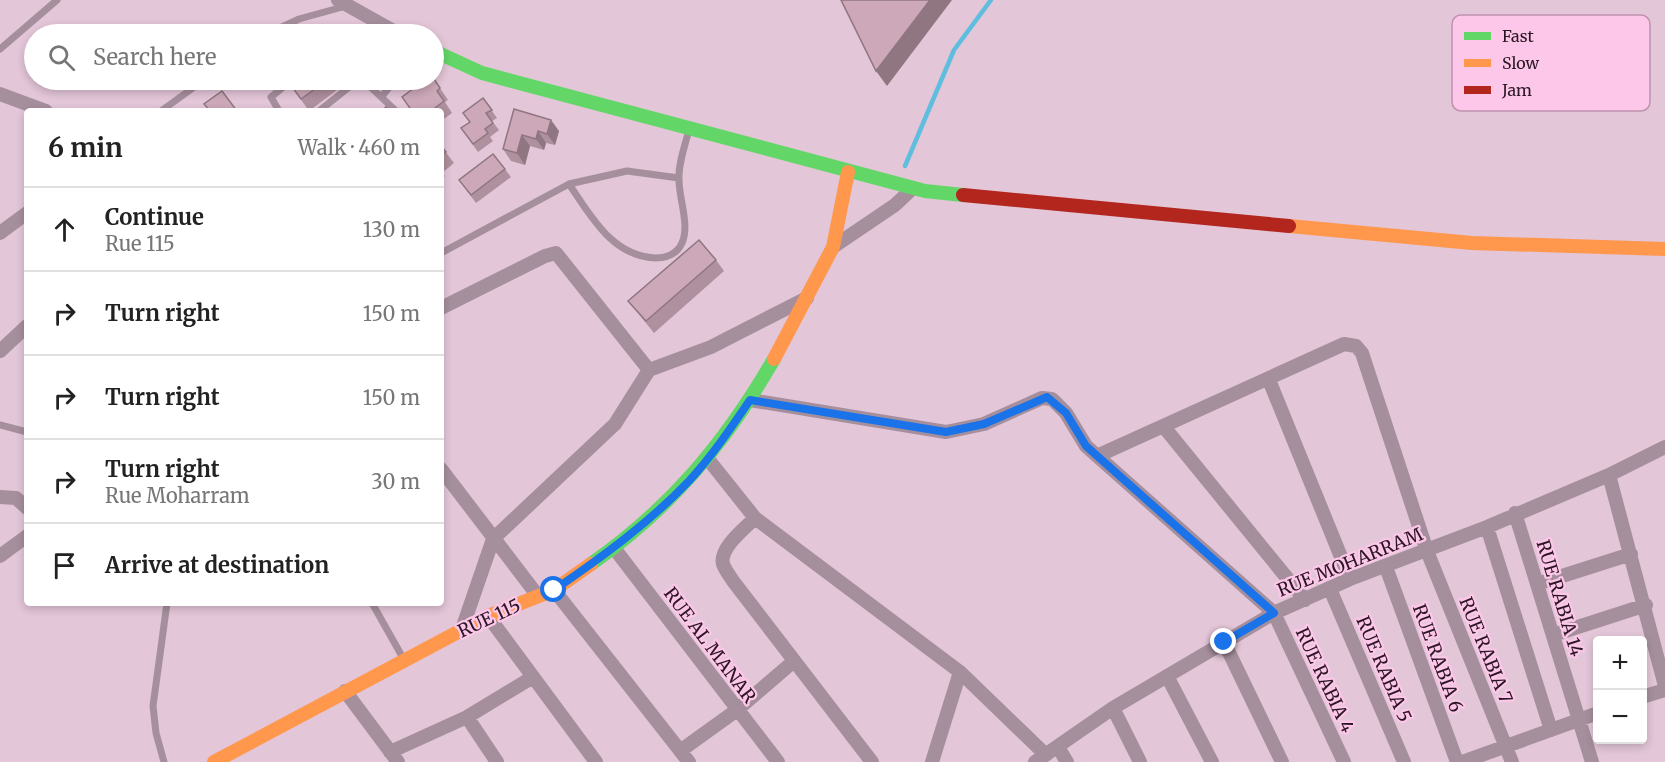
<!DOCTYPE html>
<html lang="en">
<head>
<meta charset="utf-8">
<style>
  :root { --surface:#fff; --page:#f2f2f2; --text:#222; --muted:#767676; --line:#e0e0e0 }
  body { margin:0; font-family:Merriweather,serif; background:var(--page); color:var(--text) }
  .controls { position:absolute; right:18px; bottom:18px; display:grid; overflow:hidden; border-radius:6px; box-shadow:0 3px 9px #0003 }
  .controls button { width:54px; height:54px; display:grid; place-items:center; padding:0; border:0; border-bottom:2px solid var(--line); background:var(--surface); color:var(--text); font:30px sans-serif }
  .stop { position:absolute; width:18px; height:18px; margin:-14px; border:4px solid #1a73e8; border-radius:50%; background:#fff }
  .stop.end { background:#1a73e8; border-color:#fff; box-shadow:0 2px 6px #0008 }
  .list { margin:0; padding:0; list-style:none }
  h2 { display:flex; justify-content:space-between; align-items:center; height:78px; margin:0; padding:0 24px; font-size:26px }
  h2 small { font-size:20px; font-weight:400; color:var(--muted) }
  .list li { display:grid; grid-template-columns:39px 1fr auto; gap:18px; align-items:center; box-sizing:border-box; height:84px; padding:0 24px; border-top:2px solid var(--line) }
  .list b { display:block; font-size:22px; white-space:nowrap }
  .list p { margin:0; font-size:20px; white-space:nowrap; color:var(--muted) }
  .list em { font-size:20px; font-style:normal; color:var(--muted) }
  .icon { flex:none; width:33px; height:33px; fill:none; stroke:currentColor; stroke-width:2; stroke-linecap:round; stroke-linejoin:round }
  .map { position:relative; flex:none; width:1665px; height:762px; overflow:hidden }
  .search { position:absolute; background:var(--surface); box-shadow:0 3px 9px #0003; left:24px; top:24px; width:420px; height:66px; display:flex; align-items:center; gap:15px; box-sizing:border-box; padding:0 21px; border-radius:33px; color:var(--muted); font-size:22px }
  .panel { position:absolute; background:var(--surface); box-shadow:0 3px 9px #0003; left:24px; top:108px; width:420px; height:498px; border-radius:6px }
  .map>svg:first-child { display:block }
</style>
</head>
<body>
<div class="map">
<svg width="1665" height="762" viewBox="0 0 1665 762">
  <rect width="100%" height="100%" fill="#e3c6d8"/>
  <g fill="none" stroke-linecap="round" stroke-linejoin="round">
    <path stroke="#5fbede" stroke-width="4.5" d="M905,166L954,50L991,0"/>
    <path stroke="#a68f9d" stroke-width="7" d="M267,34L299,19L346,6
      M0,49L57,0
      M363,80L396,111
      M383,95L395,80
      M161,111L204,80
      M279,111L271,97L292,80
      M319,111L358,80
      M569,184C591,216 612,256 655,258C666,258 677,254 682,243C690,225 679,199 679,180C678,164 685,145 689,130
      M441,253L569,184L627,171L679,178
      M0,425L27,432
      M372,603L403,658
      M164,762L156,733L153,706L167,603"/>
    <path stroke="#a68f9d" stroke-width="14" d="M338,0L399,34
      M0,94L46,111
      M0,233L27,213
      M833,247L895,205L913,188
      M441,308L545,256L556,253L649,370
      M0,351L27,326
      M1269,380L1350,579
      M750,400L946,432L984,424L1042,398L1052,399L1066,413L1086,446L1274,613L1344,762
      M1164,427L1305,600
      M1097,456L1344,344L1356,346L1362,353L1427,551L1512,762
      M708,459L755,518L960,672L1046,755
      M441,469L538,596
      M1609,475L1665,686
      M0,497L16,498L27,508
      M1515,513L1592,762
      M755,518C745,528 719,548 723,564C725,570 730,576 733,581L872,762
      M1487,527L1551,730
      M614,548L778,762
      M0,556L27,536
      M1386,567L1457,762
      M1537,584L1631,554
      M1330,589L1404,762
      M554,590L689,762
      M488,616L596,762
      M462,629L493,539L615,424L649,370L711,347L807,298
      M1553,635L1646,605
      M1224,642L1282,762
      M1167,676L1212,762
      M345,691L398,762
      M1642,697L1665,690
      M1113,708L1140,762
      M467,717L497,762
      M1058,747L1067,762
      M680,751L737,710L794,661
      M390,752L467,717L533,677
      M932,762L960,672
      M1035,762L1113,708L1274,613L1350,579L1487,527L1609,475L1665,447
      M1462,762L1598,713"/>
    <path stroke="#63d668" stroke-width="14" d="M434,51L482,73L925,191L963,195
      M591,564C670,509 726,442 774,359"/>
    <path stroke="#ff974d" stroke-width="14" d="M1289,226L1472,243L1665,249
      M774,359L833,247L848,172
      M214,762L488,616L554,590L591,564"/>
    <path stroke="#b3261e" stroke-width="14" d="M963,195L1289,226"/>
  </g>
  <path fill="#af909e" d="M434,79L448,100L445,102L452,113L441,121V111H412L402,97Z
    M256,80H269L261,86Z
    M287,80H341L345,84L309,111Z
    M483,98L497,118L492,121L499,130L490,137L493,141L478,152L461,128L470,123Z
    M514,109L559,131L555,145L546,143L544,150L530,146L525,165L511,161L503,149Z
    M441,146L454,163L442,173L445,176L441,180Z
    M493,154L511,177L476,203L459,180Z
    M716,260L724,271L654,333L637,312L628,301Z"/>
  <path fill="#8f7681" d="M930,0H952L887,86L876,71Z
    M551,120L559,131L555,145L547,134Z
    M538,131L546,143L544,150L536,139Z
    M522,135L530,146L525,165L517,153Z"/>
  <path fill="#cca8b8" stroke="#8f7681" stroke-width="1.5" d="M841,0H930L876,71Z
    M270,26L277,34H259Z
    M434,79L440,88L437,91L444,101L431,111H412L402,97L425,80Z
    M287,80H327L301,99Z
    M222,91L237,111H210L204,104Z
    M483,98L492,110L486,113L493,123L485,129L488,133L473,144L461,128L470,122L463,113Z
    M386,107L389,111H381Z
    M514,109L551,120L547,134L538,131L536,139L522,135L517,153L503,149Z
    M441,146L446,152L441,156Z
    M493,154L505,169L471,195L459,180Z
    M699,240L716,260L646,321L628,301Z"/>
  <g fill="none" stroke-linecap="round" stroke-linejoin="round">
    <path stroke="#1a73e8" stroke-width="8" d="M554,590C602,557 649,523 689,481C712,456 731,428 750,400L946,432L984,424L1047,397L1066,413L1086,446L1274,613L1224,642"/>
  </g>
  <g text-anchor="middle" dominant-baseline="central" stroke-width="4.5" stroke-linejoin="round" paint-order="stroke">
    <g font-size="18" fill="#2b1724" stroke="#fdc7e9">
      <text transform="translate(1350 562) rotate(-22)">RUE MOHARRAM</text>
      <text transform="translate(1560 598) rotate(73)">RUE RABIA 14</text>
      <text transform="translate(489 618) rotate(-25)">RUE 115</text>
      <text transform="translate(710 645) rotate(53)">RUE AL MANAR</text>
      <text transform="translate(1486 650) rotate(68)">RUE RABIA 7</text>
      <text transform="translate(1438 658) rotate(70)">RUE RABIA 6</text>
      <text transform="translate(1384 669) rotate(67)">RUE RABIA 5</text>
      <text transform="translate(1325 680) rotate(65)">RUE RABIA 4</text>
    </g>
  </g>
  <rect x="1452" y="15" width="198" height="96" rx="9" fill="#fdc7e9" stroke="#be92ae" stroke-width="1.5"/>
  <rect x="1464" y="32" width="27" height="8" fill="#63d668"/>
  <rect x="1464" y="59" width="27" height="8" fill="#ff974d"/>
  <rect x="1464" y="86" width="27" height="8" fill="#b3261e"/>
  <g font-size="16" fill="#2b1724">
    <text x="1502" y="42">Fast</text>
    <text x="1502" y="69">Slow</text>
    <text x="1502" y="96">Jam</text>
  </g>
</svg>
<div class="controls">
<button>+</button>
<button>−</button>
</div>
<div class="stop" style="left:554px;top:590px"></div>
<div class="stop end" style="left:1224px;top:642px"></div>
<div class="search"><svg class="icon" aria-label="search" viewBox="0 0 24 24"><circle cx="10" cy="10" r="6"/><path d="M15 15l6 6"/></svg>Search here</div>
<section class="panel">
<h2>6 min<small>Walk · 460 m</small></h2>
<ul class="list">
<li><svg class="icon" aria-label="ahead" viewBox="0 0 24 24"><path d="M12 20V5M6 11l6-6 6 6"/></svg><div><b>Continue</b><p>Rue 115</p></div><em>130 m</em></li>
<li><svg class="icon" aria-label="right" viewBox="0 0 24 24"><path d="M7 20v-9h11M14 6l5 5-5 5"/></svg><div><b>Turn right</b></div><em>150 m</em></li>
<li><svg class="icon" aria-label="right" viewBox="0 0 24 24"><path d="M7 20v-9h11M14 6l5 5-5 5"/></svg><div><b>Turn right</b></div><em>150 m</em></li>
<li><svg class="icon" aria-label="right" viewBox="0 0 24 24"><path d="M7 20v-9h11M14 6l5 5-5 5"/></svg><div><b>Turn right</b><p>Rue Moharram</p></div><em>30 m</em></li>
<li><svg class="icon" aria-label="arrive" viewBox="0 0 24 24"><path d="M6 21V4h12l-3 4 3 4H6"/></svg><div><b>Arrive at destination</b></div></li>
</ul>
</section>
</div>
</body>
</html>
